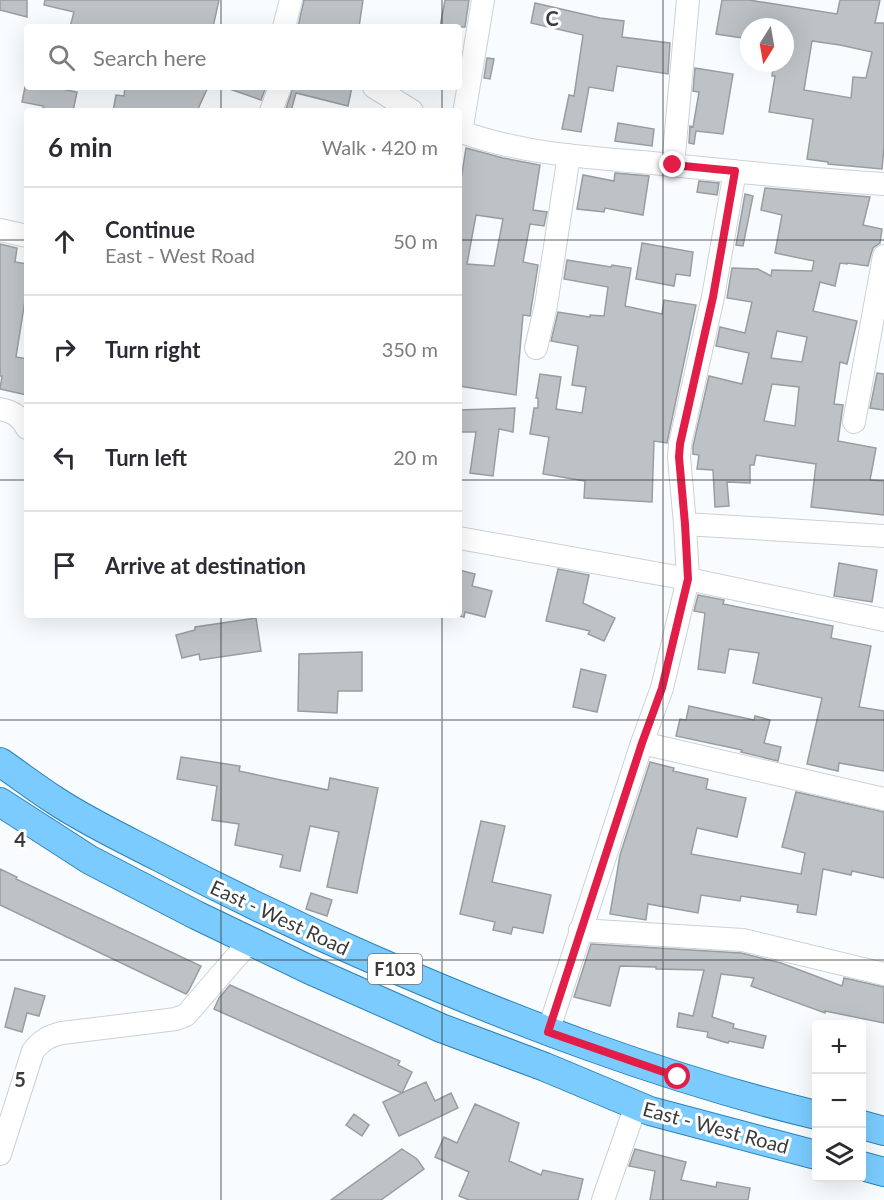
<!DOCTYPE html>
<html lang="en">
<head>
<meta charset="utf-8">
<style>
  :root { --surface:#fff; --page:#f7f7f7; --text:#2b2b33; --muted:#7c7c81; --line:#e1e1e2 }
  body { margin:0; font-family:Lato,sans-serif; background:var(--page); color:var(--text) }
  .controls { position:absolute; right:18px; bottom:18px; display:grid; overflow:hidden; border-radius:6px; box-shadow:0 6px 24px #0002 }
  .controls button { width:54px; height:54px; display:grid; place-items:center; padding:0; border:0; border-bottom:2px solid var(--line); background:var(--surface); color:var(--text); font:30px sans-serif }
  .compass { position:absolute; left:740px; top:18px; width:54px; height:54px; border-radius:50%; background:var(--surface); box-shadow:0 6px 24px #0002; rotate:191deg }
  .stop { position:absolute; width:18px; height:18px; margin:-14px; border:4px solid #e11d48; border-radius:50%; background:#fff }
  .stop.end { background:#e11d48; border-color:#fff; box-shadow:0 2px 6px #0008 }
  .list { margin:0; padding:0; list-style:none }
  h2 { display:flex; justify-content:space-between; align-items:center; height:78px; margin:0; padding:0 24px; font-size:26px }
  h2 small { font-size:20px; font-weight:400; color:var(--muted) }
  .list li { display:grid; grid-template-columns:39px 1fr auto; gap:18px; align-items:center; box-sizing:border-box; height:108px; padding:0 24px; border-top:2px solid var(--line) }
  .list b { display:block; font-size:22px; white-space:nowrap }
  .list p { margin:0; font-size:20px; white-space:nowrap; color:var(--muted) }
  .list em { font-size:20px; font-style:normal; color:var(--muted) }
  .icon { flex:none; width:33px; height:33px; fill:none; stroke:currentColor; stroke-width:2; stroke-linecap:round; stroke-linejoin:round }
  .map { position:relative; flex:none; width:884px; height:1200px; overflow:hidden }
  .search { position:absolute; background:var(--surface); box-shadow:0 6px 24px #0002; left:24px; top:24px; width:438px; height:66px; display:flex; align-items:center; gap:15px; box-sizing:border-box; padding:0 21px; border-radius:6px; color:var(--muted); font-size:22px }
  .panel { position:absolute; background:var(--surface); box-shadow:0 6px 24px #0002; left:24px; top:108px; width:438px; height:510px; border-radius:6px }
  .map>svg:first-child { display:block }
</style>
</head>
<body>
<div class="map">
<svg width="884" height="1200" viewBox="0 0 884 1200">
  <rect width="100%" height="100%" fill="#f9fcff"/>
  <path fill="#bdc2c6" stroke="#989da1" stroke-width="1.5" fill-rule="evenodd" d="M0,0H27V17L0,10Z
    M45,0H219L213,27H70L74,12L44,5Z
    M304,0H363L359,27H298Z
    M445,0H469L465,27H440Z
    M722,0H749L837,14L840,0H880L875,23H884V147L882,169L828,164V162L807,159L813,119L769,112L775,76H772L774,63H785V27H749V39L716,34ZM812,41L840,45L872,52L866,78L853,77L851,98L804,90Z
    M535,3L600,18L624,21L622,37L670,43L668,74L617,66L613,91L589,87L581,132L562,129L569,95L574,96L583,35L531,23Z
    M487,58L494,59L490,79L484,78Z
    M695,68L733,74L723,134L696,131L694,144L689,143L690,126L693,127L699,92L693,91Z
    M25,87H51L77,92L73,111H58L43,108V106L22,102Z
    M125,87H208L197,111H113L116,95L124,96Z
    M231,87H266L261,100L230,89Z
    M293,87H352L348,106L296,93L291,111L286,109Z
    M618,123L654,129L652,146L615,141Z
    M466,148L503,158L540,165L533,210L547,212L544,226L530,224L523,262L538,265L530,316L523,315L516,395L459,386V192ZM476,215L503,219L494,266L467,264Z
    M615,173L649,176L643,215L605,208L604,212L577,209L583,175L614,181Z
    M699,181L719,183L717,195L697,192Z
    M765,188L870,197L863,225L882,229L880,243L873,248L871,254L868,266L847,263V264L840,263L835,286L820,282L813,311L857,321L847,364L840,362L834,404L843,405L838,441L876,448L870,480L884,481V515L811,507L816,464L756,455L754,465H750V483L727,482L729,506L715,507L713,470L697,469L699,455L693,454V446L709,376L742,384L749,353L716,346L720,327L745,333L752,302L727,298L732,268L758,269L771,276L772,270L812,271L814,261L775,253L782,215L761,210ZM777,331L807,337L802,362L771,358ZM772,384L799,387L795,426L764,421Z
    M745,194L753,196L743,246L736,245Z
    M642,243L693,252L690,276L676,274L674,286L636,279Z
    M0,244L17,248L15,262L27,264V295L26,294L16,357L27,359V395L0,389L2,376H0Z
    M567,260L611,267L612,265L631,268L625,306L662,314L664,300L696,305L667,443L654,441L652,502L584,498L585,481L543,474L549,437L530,434L534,408H538V398H536L540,374L561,377L556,409L582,413L586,387L572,385L578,346L551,341L558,312L590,317V315L604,316L608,287L564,279Z
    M877,373L884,374V410L870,408Z
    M515,408L513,432L499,429L493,476L470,473L476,432H459V410Z
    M839,563L877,570L872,602L834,596Z
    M558,569L589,575L583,603L615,618L604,641L588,634L590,631L546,621Z
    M459,570L475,574L472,586L492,591L485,617L465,612L464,617L459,616Z
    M698,595L724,600L723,604L833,626L831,638L871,646L859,707L884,711V771L839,763L838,771L807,764L822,698L753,683L759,653L729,649L725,673L698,669L705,613L694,611Z
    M256,618L261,651L200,660L199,654L182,658L176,635L195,630V627Z
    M362,652V691H338L337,713L298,711L299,654Z
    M581,669L606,675L597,712L573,707Z
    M689,706L754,720L755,716L770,720L764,743L781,747L778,761L741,752L742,750L676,736L680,719L686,720Z
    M181,757L240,766L239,771L328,790L330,778L378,788L357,893L327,887L339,832L310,826L300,871L280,867L283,855L235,845L239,824L212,820L217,786L177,779Z
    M650,762L674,768L673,771L708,779L706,789L746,798L737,837L697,828L691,854L801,874L805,853L782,847L796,792L884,812V878L852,871L851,875L823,869L816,915L797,912L798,905L741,896L740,901L701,895L698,913L648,904L646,920L610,914L620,855Z
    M481,821L505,826L492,882L551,895L543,933L513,927L511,934L493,930L495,922L460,914Z
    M0,869L17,877L16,879L201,966L189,990L186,994L0,905Z
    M311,893L332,900L327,916L306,909Z
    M591,944L741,953L781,963L842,986L844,978L884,987V1023L825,1011V1013L751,986L754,978L721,974L712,1017L734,1024L733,1028L766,1036L763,1048L729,1041L728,1043L707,1037L708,1032L677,1027L679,1013L693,1016L704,970L656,969V967L620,966L610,1006L574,997Z
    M230,985L400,1061L398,1065L412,1072L402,1093L426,1082L435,1101L451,1093L458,1108L399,1136L383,1102L402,1093L214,1009L219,998Z
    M15,988L45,996L39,1016L27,1013L22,1032L5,1027Z
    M475,1104L519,1123L509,1161L541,1175L543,1170L583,1179L578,1200H469L459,1196L469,1172L435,1157L444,1137L457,1143Z
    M354,1114L369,1125L362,1136L346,1125Z
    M402,1149L417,1159L424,1169L381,1200H331Z
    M635,1149L686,1162L681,1180L716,1187L717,1182L750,1188L748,1200H650L655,1171L629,1166Z"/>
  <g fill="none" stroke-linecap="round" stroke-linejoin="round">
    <g stroke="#ccd1d6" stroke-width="24">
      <path id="minor" d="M284,27L291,0
        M374,87L412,111
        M271,111L280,87
        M459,131C520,154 587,157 652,163C729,171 806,179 884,184
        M461,132L483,0
        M673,165L688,0
        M0,230L27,236
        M536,348L546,305L569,155
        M0,409C13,411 21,417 27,428
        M854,422L884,256
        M685,524L884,536
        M459,538L688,579L884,620
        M642,743L884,799
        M580,930L743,940L884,974
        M548,1032L642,743L662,688L688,579L685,524L679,457L680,444L713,297L735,171
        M0,1154L33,1051C42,1040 49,1036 62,1033L176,1019L186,1015L250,941
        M603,1200L636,1105"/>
    </g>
    <g stroke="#2b82ba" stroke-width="30">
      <path id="major" d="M0,762C19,775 37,789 56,801C88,822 124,839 159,857C229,894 300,928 372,959C516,1022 663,1078 816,1115
        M0,802L90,860L196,915L308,969L441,1028L545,1067L650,1111L816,1155
        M862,1125L884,1131
        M862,1166L884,1172"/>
    </g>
    <use href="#minor" stroke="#fff" stroke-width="22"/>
    <use href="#major" stroke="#7bcbfe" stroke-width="28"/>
  </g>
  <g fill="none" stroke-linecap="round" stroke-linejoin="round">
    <path stroke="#e11d48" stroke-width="8" d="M673,165L735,171L713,297L680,444L679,457L685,524L688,579L662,688L642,743L548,1032L678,1077"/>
  </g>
  <path fill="none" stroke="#393b3c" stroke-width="1.5" stroke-opacity="0.55" d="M221,0V27M442,0V27M663,0V1200M221,87V111M442,87V111M0,240H27M459,240H884M0,480H27M459,480H884M221,615V1200M442,615V1200M0,720H884M0,960H884"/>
  <g text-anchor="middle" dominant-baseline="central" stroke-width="6" stroke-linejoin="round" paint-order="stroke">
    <rect fill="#fff" stroke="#747676" stroke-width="1.5" x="368" y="954" width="54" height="30" rx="4.5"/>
    <g font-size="18" font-weight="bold" fill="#393b3c">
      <text x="395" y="969">F103</text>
    </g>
    <g font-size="20" fill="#393b3c" stroke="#fff">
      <text transform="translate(280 917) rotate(25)">East - West Road</text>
      <text transform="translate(716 1127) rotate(15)">East - West Road</text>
    </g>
  </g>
  <g font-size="20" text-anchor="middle" font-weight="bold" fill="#393b3c" stroke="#fff" stroke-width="6" stroke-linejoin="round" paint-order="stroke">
    <text x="552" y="26">C</text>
    <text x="20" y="847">4</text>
    <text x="20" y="1087">5</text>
  </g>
</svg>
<div class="controls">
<button>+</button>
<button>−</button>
<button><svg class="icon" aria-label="layers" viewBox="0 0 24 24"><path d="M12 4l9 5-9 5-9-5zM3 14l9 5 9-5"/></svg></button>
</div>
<svg class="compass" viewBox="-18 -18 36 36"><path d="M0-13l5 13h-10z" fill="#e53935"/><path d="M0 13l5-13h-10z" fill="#7c7c81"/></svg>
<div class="stop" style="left:678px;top:1077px"></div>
<div class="stop end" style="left:673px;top:165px"></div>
<div class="search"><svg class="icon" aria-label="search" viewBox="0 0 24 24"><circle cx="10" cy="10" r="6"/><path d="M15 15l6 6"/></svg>Search here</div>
<section class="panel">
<h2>6 min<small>Walk · 420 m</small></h2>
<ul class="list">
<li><svg class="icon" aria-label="ahead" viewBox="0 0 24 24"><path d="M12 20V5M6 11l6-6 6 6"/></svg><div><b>Continue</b><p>East - West Road</p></div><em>50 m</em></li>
<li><svg class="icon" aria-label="right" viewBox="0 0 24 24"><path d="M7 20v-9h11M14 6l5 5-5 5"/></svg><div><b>Turn right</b></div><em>350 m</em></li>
<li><svg class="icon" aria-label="left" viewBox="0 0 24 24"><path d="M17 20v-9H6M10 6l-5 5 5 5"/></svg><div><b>Turn left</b></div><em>20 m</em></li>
<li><svg class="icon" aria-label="arrive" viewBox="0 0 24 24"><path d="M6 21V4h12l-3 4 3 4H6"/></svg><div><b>Arrive at destination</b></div></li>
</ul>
</section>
</div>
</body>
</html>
